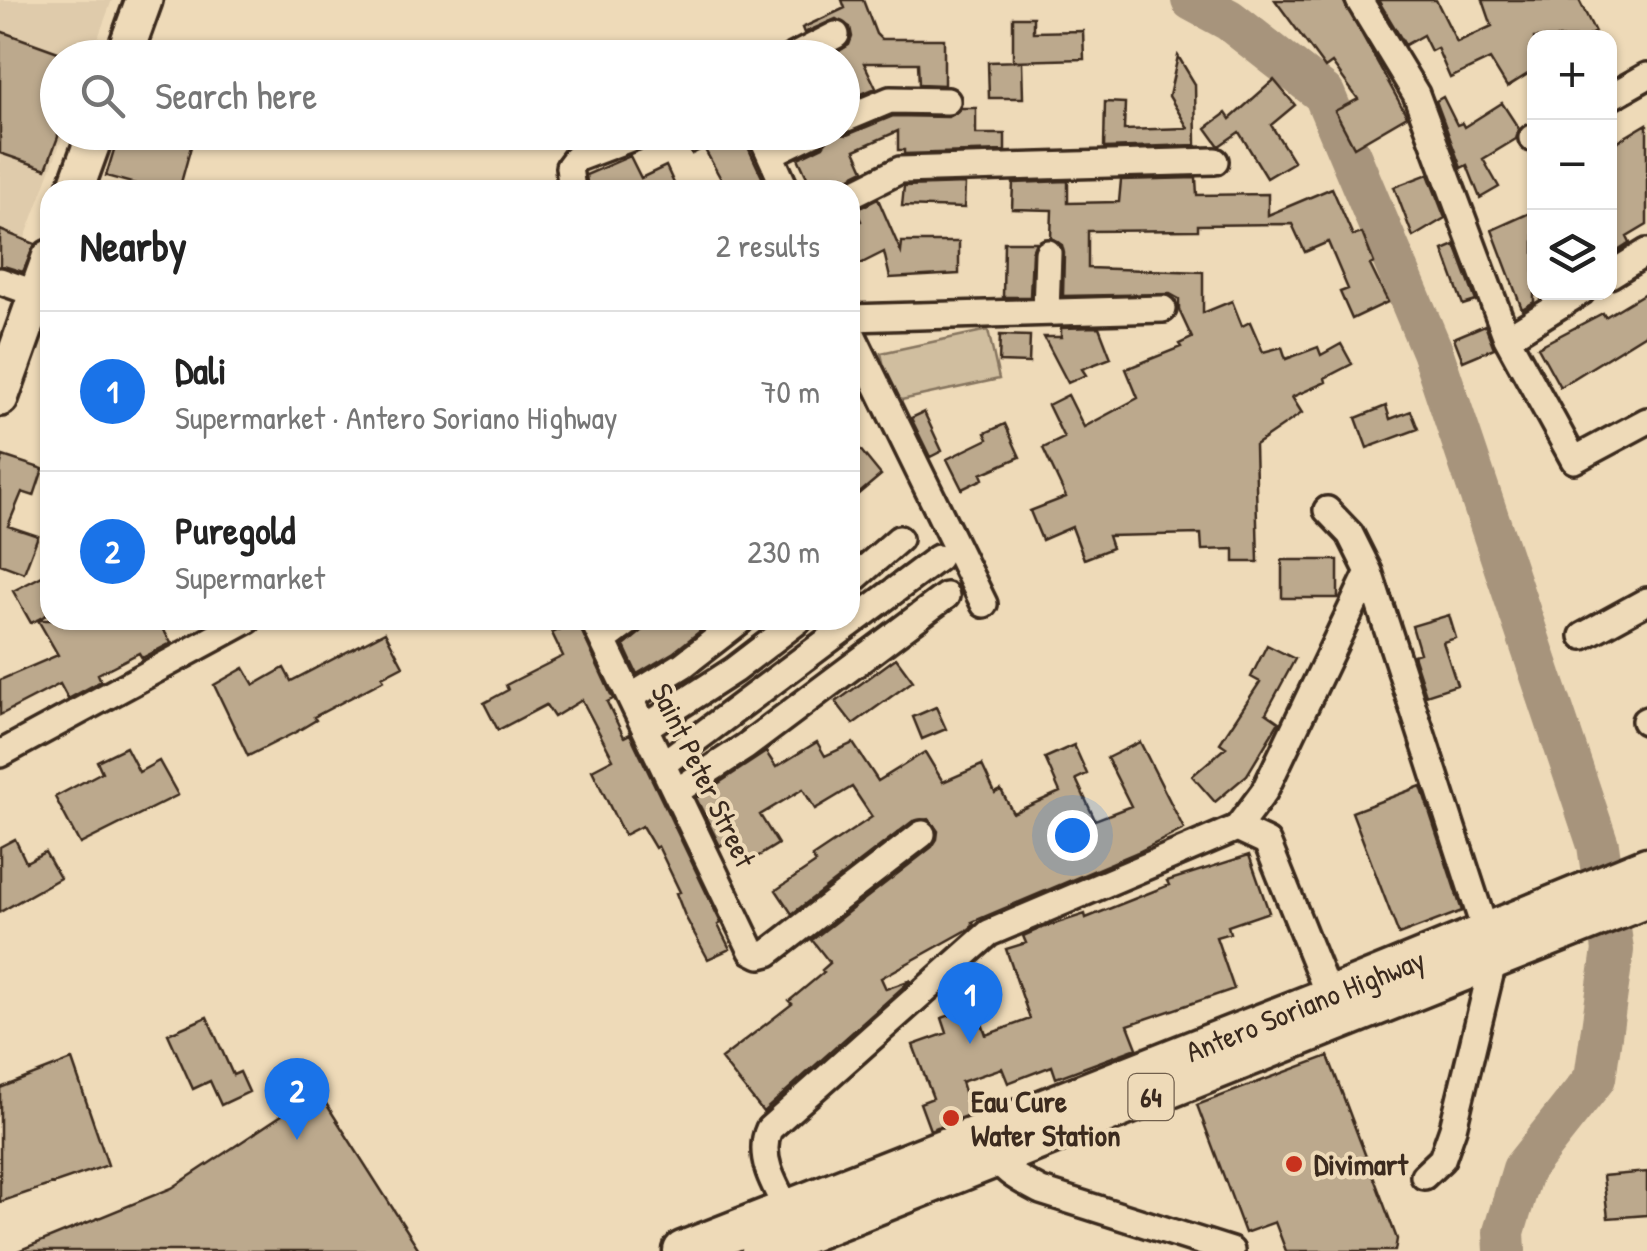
<!DOCTYPE html>
<html lang="en">
<head>
<meta charset="utf-8">
<style>
  :root { --surface:#fff; --page:#f2f2f2; --text:#222; --muted:#767676; --line:#e0e0e0; --accent:#1a73e8 }
  body { margin:0; font-family:"Patrick Hand",sans-serif; background:var(--page); color:var(--text) }
  .controls { position:absolute; right:30px; top:30px; display:grid; overflow:hidden; border-radius:20px; box-shadow:0 2px 8px #0004 }
  .controls button { width:90px; height:90px; display:grid; place-items:center; padding:0; border:0; border-bottom:2px solid var(--line); background:var(--surface); color:var(--text); font:50px sans-serif }
  .you { position:absolute; left:1072px; top:835px; width:35px; height:35px; margin:-25px; border:8px solid #fff; border-radius:50%; background:#1a73e8; box-shadow:0 0 0 15px #1a73e833 }
  .badge { display:grid; place-items:center; width:65px; height:65px; border-radius:50%; background:var(--accent); color:#fff; font-size:32px; font-weight:700 }
  .pin { position:absolute; translate:-50% -82px; filter:drop-shadow(0 2px 5px #0008) }
  .pin::after { content:''; position:absolute; top:52px; width:35px; height:30px; background:inherit; clip-path:polygon(0 0,100% 0,50% 100%) }
  .list { margin:0; padding:0; list-style:none }
  h2 { display:flex; justify-content:space-between; align-items:center; height:130px; margin:0; padding:0 40px; font-size:42px }
  h2 small { font-size:32px; font-weight:400; color:var(--muted) }
  .list li { display:grid; grid-template-columns:65px 1fr auto; gap:30px; align-items:center; box-sizing:border-box; height:160px; padding:0 40px; border-top:2px solid var(--line) }
  .list b { display:block; font-size:38px; white-space:nowrap }
  .list p { margin:0; font-size:32px; white-space:nowrap; color:var(--muted) }
  .list em { font-size:32px; font-style:normal; color:var(--muted) }
  .icon { flex:none; width:55px; height:55px; fill:none; stroke:currentColor; stroke-width:2; stroke-linecap:round; stroke-linejoin:round }
  .map { position:relative; flex:none; width:1647px; height:1251px; overflow:hidden }
  .search { position:absolute; background:var(--surface); box-shadow:0 2px 8px #0004; left:40px; top:40px; width:820px; height:110px; display:flex; align-items:center; gap:25px; box-sizing:border-box; padding:0 35px; border-radius:55px; color:var(--muted); font-size:38px }
  .panel { position:absolute; background:var(--surface); box-shadow:0 2px 8px #0004; left:40px; top:180px; width:820px; height:450px; border-radius:30px }
  .map>svg:first-child { display:block }
</style>
</head>
<body>
<div class="map">
<svg width="1647" height="1251" viewBox="0 0 1647 1251">
  <rect width="100%" height="100%" fill="#eedab8"/>
  <filter id="ink" filterUnits="userSpaceOnUse"><feTurbulence type="fractalNoise" baseFrequency=".01" numOctaves="2"/><feDisplacementMap in="SourceGraphic" scale="20" xChannelSelector="R" yChannelSelector="G"/><feConvolveMatrix kernelMatrix="1 2 1 2 8 2 1 2 1" color-interpolation-filters="sRGB"/></filter>
  <g filter="url(#ink)">
    <path fill="#dfcbab" d="M0,0H112L91,57L58,58V132L64,133L7,287L0,285Z"/>
    <path fill="#d0be9f" stroke="#86745e" stroke-width="2.5" d="M988,330L999,379L892,402L881,353Z"/>
    <g fill="none" stroke-linecap="round" stroke-linejoin="round">
      <path stroke="#a7947c" stroke-width="42" d="M1192,0L1229,20L1324,94L1432,351L1598,845L1613,950L1595,1078L1523,1169L1504,1232L1505,1251"/>
    </g>
    <path fill="#bca98d" stroke="#3b2a1e" stroke-width="2.5" d="M842,0H863L876,34L881,39H944V85L919,84L918,63H864L876,88L842,102V58H828L849,45L852,37L850,27L836,19L804,33L802,28L845,8Z
      M1275,0H1343L1407,116L1354,147L1335,111L1358,99L1332,63L1325,68Z
      M1378,0H1436L1457,42L1492,26L1483,0H1579L1595,32L1584,38H1534V70L1507,87L1490,59L1450,78L1437,48L1431,51L1423,35L1405,45Z
      M1013,17H1033V32L1083,31L1084,59L1013,61Z
      M0,31L58,52V137L46,169L0,153Z
      M1178,56L1195,84L1196,145L1104,148L1105,102L1125,103L1124,130L1188,128L1169,96Z
      M1022,61L1023,98H989L988,62Z
      M1274,80L1295,105L1271,125L1294,162L1267,178L1239,132L1219,146L1206,128L1226,113L1230,119Z
      M1443,97L1457,125L1462,123L1464,127L1502,103L1519,129L1516,139L1483,159L1499,187L1480,198L1467,165L1461,168L1436,101Z
      M961,108H976V134H1005V151L904,154V150H898V131L855,150L864,170L842,181L835,190H813L798,158L823,146L831,132L847,135L893,116L948,117Z
      M1647,124V225L1627,237L1630,243L1610,256V146Z
      M160,132H195L179,190H157L106,176L118,137L156,147Z
      M681,132H741L768,190H727L704,148L692,154Z
      M630,156L641,178L666,166L677,190H588L586,175Z
      M1428,174L1445,218L1413,237L1394,187Z
      M1196,178L1197,195L1268,194V215L1332,188L1353,236L1362,233L1374,263L1370,265L1388,302L1352,319L1340,292L1348,289L1328,242L1305,252L1292,224L1198,225V230L1088,231V268L1203,272V313L1232,301L1242,326L1250,322L1263,352L1282,347L1286,359L1318,347L1321,355L1341,344L1352,364L1325,378L1326,382L1292,397L1302,413L1255,445L1258,562H1234V549L1202,550L1201,534L1108,536L1112,548L1084,559L1072,527L1042,540L1030,511L1066,497L1043,448L1064,438L1048,405L1068,395L1084,427L1138,398L1126,369L1181,347L1179,344L1192,338L1179,310V299L1170,294L1063,296L1064,253L1062,245L1051,238L1052,210L1012,209L1013,183L1068,181V203L1119,202L1121,180Z
      M965,184L964,208L902,206L904,186Z
      M878,199L901,252L902,242H959V274L890,278L884,252L850,269V227L861,221L856,210Z
      M1534,211V302L1522,309L1492,230Z
      M0,230L35,244L23,272L0,265Z
      M1004,242H1036L1032,252L1030,297H1003Z
      M1455,245L1476,301L1463,305L1443,250Z
      M1647,292V333L1560,387L1538,347L1603,313L1605,317Z
      M1485,325L1494,348L1463,361L1454,338Z
      M1099,327L1111,358L1082,369L1086,375L1068,383L1044,337H1061V328Z
      M1000,335L1030,336L1029,363L999,362Z
      M1386,406L1390,419L1411,411L1418,429L1367,448L1356,418Z
      M924,412L942,451L930,457L911,418Z
      M1005,424L1020,457L981,474L983,479L962,489L947,459L988,439L985,433Z
      M850,437L881,475L850,501Z
      M3,456L43,469L34,496L22,492L8,526L38,536L24,573L0,564V467Z
      M1282,560H1338V598H1282Z
      M50,572V613L31,623L13,591Z
      M1449,615L1456,638L1443,642L1457,685L1426,695L1413,655L1420,653L1412,626Z
      M38,620H158L171,643L142,658L139,653L98,674L101,681L68,699L60,684L0,715V680L58,655Z
      M647,620H714L674,652L637,674L624,646L641,632Z
      M577,621L613,699L607,702L624,737L630,734L721,923L718,925L730,949L708,959L685,916L676,893L680,892L658,846L655,848L642,826L624,835L592,770L613,759L582,700L554,717L546,705L498,730L484,703L508,690L506,685L563,656L552,633Z
      M385,632L403,666L382,677L384,680L314,717L316,720L296,732L248,756L214,685L244,668L254,685L284,668L291,681Z
      M1267,645L1295,659L1266,713L1279,722L1247,775L1215,802L1192,776L1226,747L1220,743L1260,682L1251,677Z
      M896,658L913,681L853,724L836,702Z
      M936,707L946,729L922,739L913,717Z
      M817,742L825,756L853,743L878,781L925,752L943,782L982,765L995,793L1001,790L1013,813L1060,792L1045,758L1074,745L1087,774L1076,779L1095,820L1131,806L1107,758L1140,742L1184,829L1138,852L972,922L974,925L969,929L881,978L886,989L911,980L763,1112L721,1059L792,1004L789,1001L824,972L822,970L830,963L812,940L932,847L937,839L938,831L929,819L913,821L792,914L776,890L816,863L812,857L872,817L852,787L815,809L803,789L760,815L778,844L744,865L728,840L720,846L696,798L766,752L776,767Z
      M126,747L139,772L159,761L178,795L80,844L55,797L102,772L97,761Z
      M1421,786L1462,911L1399,935L1352,812Z
      M15,839L26,862L45,852L60,878L0,912V847Z
      M1249,855L1269,912L1228,926L1230,933L1216,937L1234,989L1128,1025L1137,1048L1056,1078L1052,1066L1008,1083L1002,1068L961,1082L971,1114L930,1130L920,1103L933,1098L913,1045L947,1033L942,1018L976,1006L986,1035L1030,1019L1006,949L1026,943L1023,936L1039,929L1085,914L1086,918L1169,885L1167,881Z
      M207,1017L233,1075L240,1072L249,1092L221,1105L210,1081L193,1089L168,1034Z
      M1328,1056L1397,1239L1395,1251H1286L1275,1222L1245,1233L1197,1105Z
      M72,1060L108,1165L0,1202V1088Z
      M318,1091L420,1251H18L172,1188Z
      M1647,1172V1215L1608,1218L1603,1176Z"/>
    <g fill="none" stroke-linecap="round" stroke-linejoin="round">
      <g stroke="#3b2a1e" stroke-width="32">
        <path id="street" d="M1359,0L1416,94L1507,338L1574,460L1647,421
          M791,58L836,35
          M1610,97L1647,76
          M842,120L890,100L947,101
          M760,132L786,190
          M1532,138L1534,137
          M770,154L815,132
          M572,190L569,167L575,159L641,134
          M850,195L900,170L1215,161
          M1610,275L1647,252
          M0,281L37,294
          M1046,312L1048,253
          M850,318L1163,309
          M850,330L984,604
          M1507,338L1581,292
          M1327,510L1350,534L1369,572L1494,958L1453,1128L1442,1159L1424,1176
          M850,582L899,539
          M593,620L752,951L760,955L768,953L922,834
          M1583,636L1647,601
          M603,641L631,620
          M631,697L683,665L741,620
          M1645,721L1647,720
          M646,727L734,670L799,620
          M0,754L248,620
          M663,764L938,558
          M677,791L745,747L946,596
          M1237,828L1267,842L1335,1011
          M989,1146C998,1169 1020,1180 1041,1191L1231,1251
          M795,1223C780,1194 755,1160 769,1129L989,933L1237,828L1264,792L1369,572"/>
      </g>
      <g stroke="#3b2a1e" stroke-width="42">
        <path id="secondary" d="M123,58L144,0
          M75,190L96,132
          M0,398L50,258"/>
      </g>
      <g stroke="#3b2a1e" stroke-width="45">
        <path id="primary" d="M683,1251L1329,997L1647,867
          M761,1251L1647,898"/>
      </g>
      <use href="#street" stroke="#eedab8" stroke-width="25"/>
      <use href="#secondary" stroke="#eedab8" stroke-width="35"/>
      <use href="#primary" stroke="#eedab8" stroke-width="38"/>
    </g>
  </g>
  <g fill="#c8321e" stroke="#eedab8" stroke-width="4">
    <circle cx="951" cy="1118" r="10"/>
    <circle cx="1294" cy="1164" r="10"/>
  </g>
  <g text-anchor="middle" dominant-baseline="central" stroke-width="8" stroke-linejoin="round" paint-order="stroke">
    <rect fill="#eedab8" stroke="#715f4c" stroke-width="2.5" x="1128.5" y="1074" width="45" height="46" rx="8"/>
    <g font-size="28" font-weight="bold" fill="#3b2a1e">
      <text x="1151" y="1097">64</text>
    </g>
    <g font-size="30" fill="#3b2a1e" stroke="#eedab8">
      <text transform="translate(704 775) rotate(64)">Saint Peter Street</text>
      <text transform="translate(1305 1005) rotate(-22)">Antero Soriano Highway</text>
    </g>
    <g font-size="30" font-weight="bold" fill="#3b2a1e" stroke="#eedab8" text-anchor="start">
      <text x="971" y="1101">Eau Cure<tspan x="971" dy="34">Water Station</tspan></text>
      <text x="1314" y="1164">Divimart</text>
    </g>
  </g>
</svg>
<div class="controls">
<button>+</button>
<button>−</button>
<button><svg class="icon" aria-label="layers" viewBox="0 0 24 24"><path d="M12 4l9 5-9 5-9-5zM3 14l9 5 9-5"/></svg></button>
</div>
<div class="you"></div>
<div class="pin badge" style="left:970px;top:1044px">1</div>
<div class="pin badge" style="left:297px;top:1140px">2</div>
<div class="search"><svg class="icon" aria-label="search" viewBox="0 0 24 24"><circle cx="10" cy="10" r="6"/><path d="M15 15l6 6"/></svg>Search here</div>
<section class="panel">
<h2>Nearby<small>2 results</small></h2>
<ul class="list">
<li><span class="badge">1</span><div><b>Dali</b><p>Supermarket · Antero Soriano Highway</p></div><em>70 m</em></li>
<li><span class="badge">2</span><div><b>Puregold</b><p>Supermarket</p></div><em>230 m</em></li>
</ul>
</section>
</div>
</body>
</html>
